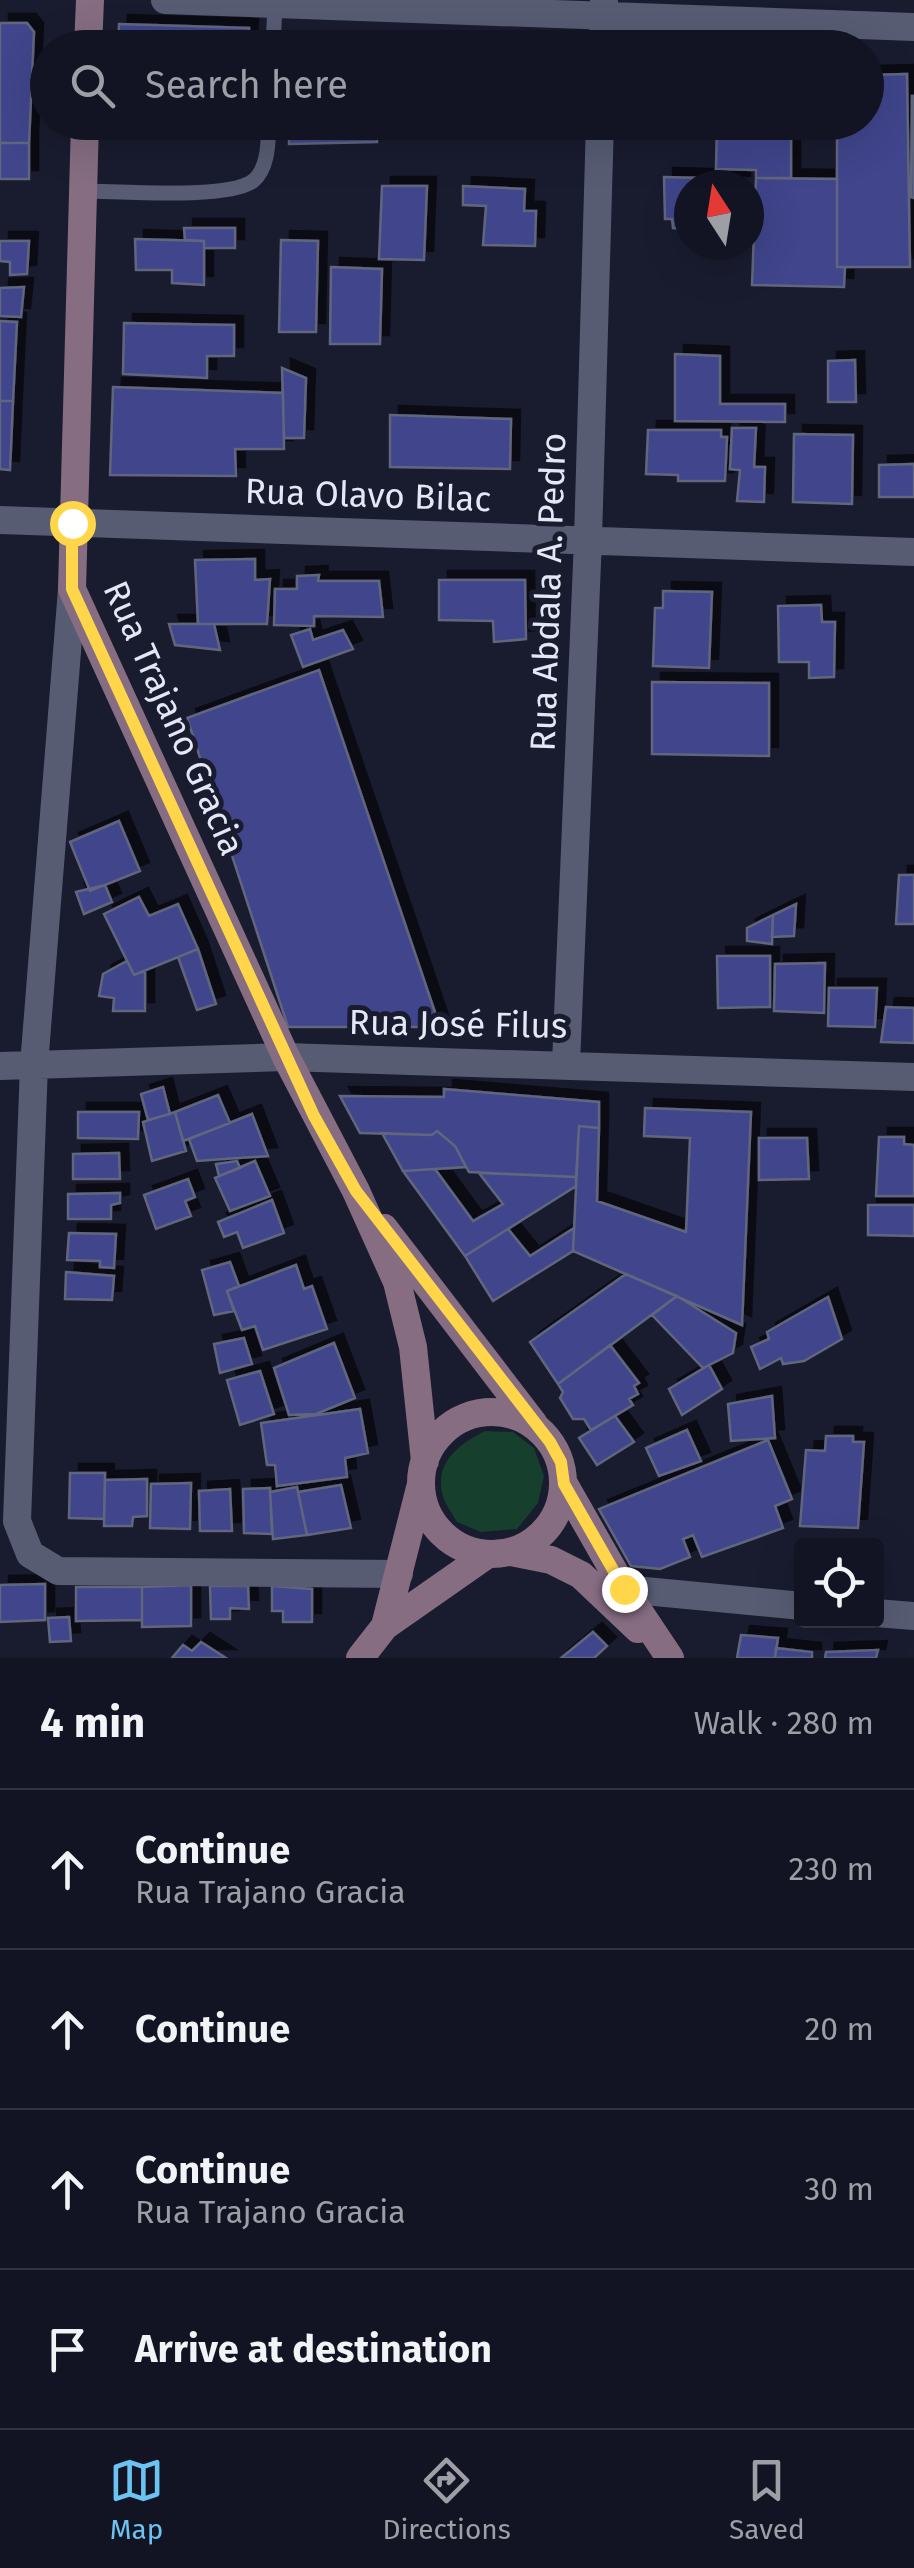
<!DOCTYPE html>
<html lang="en">
<head>
<meta charset="utf-8">
<style>
  :root { --surface:#131423; --page:#202130; --text:#f1f3f6; --muted:#9d9ea6; --line:#323341; --accent:#6bc3f2 }
  body { margin:0; font-family:"Fira Sans",sans-serif; background:var(--page); color:var(--text) }
  .controls { position:absolute; right:30px; bottom:30px; display:grid; overflow:hidden; border-radius:10px; box-shadow:0 10px 40px #0002 }
  .controls button { width:90px; height:90px; display:grid; place-items:center; padding:0; border:0; border-bottom:2px solid var(--line); background:var(--surface); color:var(--text); font:50px sans-serif }
  .compass { position:absolute; left:674px; top:170px; width:90px; height:90px; border-radius:50%; background:var(--surface); box-shadow:0 10px 40px #0002; rotate:348deg }
  .stop { position:absolute; width:30px; height:30px; margin:-22px; border:8px solid #ffd54a; border-radius:50%; background:#fff }
  .stop.end { background:#ffd54a; border-color:#fff; box-shadow:0 2px 10px #0008 }
  .list { margin:0; padding:0; list-style:none }
  h2 { display:flex; justify-content:space-between; align-items:center; height:130px; margin:0; padding:0 40px; font-size:42px }
  h2 small { font-size:32px; font-weight:400; color:var(--muted) }
  .list li { display:grid; grid-template-columns:65px 1fr auto; gap:30px; align-items:center; box-sizing:border-box; height:160px; padding:0 40px; border-top:2px solid var(--line) }
  .list b { display:block; font-size:38px; white-space:nowrap }
  .list p { margin:0; font-size:32px; white-space:nowrap; color:var(--muted) }
  .list em { font-size:32px; font-style:normal; color:var(--muted) }
  .icon { flex:none; width:55px; height:55px; fill:none; stroke:currentColor; stroke-width:2; stroke-linecap:round; stroke-linejoin:round }
  .map { position:relative; flex:none; width:914px; height:1658px; overflow:hidden }
  .search { position:absolute; background:var(--surface); box-shadow:0 10px 40px #0002; left:30px; right:30px; top:30px; height:110px; display:flex; align-items:center; gap:25px; box-sizing:border-box; padding:0 35px; border-radius:55px; color:var(--muted); font-size:38px }
  .sheet { height:770px; background:var(--surface) }
  nav { display:flex; justify-content:space-around; align-items:center; box-sizing:border-box; height:140px; border-top:2px solid var(--line); background:var(--surface); font-size:28px; color:var(--muted) }
  nav a { display:grid; justify-items:center; gap:5px }
  nav .on { color:var(--accent) }
  .map>svg:first-child { display:block }
</style>
</head>
<body>
<div class="map">
<svg width="914" height="1658" viewBox="0 0 914 1658">
  <defs>
    <filter id="shadow"><feDropShadow dx="9" dy="-9" stdDeviation="0" flood-color="#0009"/></filter>
  </defs>
  <rect width="100%" height="100%" fill="#191b2f"/>
  <path fill="#163f2e" d="M485,1431L513,1432L534,1448L544,1476L538,1503L517,1529L481,1532L457,1522C452,1513 444,1503 442,1493C435,1461 461,1443 485,1431Z"/>
  <path fill="#3f458c" stroke="#61667d" stroke-width="2.5" filter="url(#shadow)" d="M0,23H27L34,32L29,143H0Z
    M119,24L249,28L248,48H118Z
    M907,74L910,267H837V122H866V75Z
    M912,96H914V198L911,197Z
    M114,122H162L161,129H114Z
    M187,122H245V133L187,132Z
    M346,122H377V142L289,144V130L346,128Z
    M717,122H826V128L791,125V178H756V170L716,169Z
    M0,143H29V179H0Z
    M664,177L741,179V185H689V229L673,228L672,219H665Z
    M756,178L837,179V267H845L844,287L752,285Z
    M382,186H427L424,260L379,259Z
    M463,186L525,189L524,211H536L535,246L483,245L486,206L463,205Z
    M184,228H235V248H204V241L185,240Z
    M135,239L204,241V285L172,283V270H136Z
    M281,240L318,241L316,332H279Z
    M0,241H29L27,274L10,275V262L0,261Z
    M331,267L382,269L380,344H330Z
    M24,287L21,317L0,316V288Z
    M0,321L17,322L13,401H0Z
    M124,323L234,325V356H207V378L123,374Z
    M675,354L720,356V404H785V422L675,421Z
    M855,360L856,402H828V361Z
    M282,368L306,378L304,438H284Z
    M113,387L283,393L284,449H235L236,476L110,475Z
    M0,401H13L10,470L0,469Z
    M390,415L511,419L510,469L390,467Z
    M732,428H756L754,467H765L764,502L737,501L740,470L730,469Z
    M648,430H721V437H727L725,481H678V475L646,474Z
    M794,434L853,435L852,504L793,502Z
    M914,464V497H879V465Z
    M255,559V580L270,579L267,624H198L195,560Z
    M319,575L318,581H379L383,617L314,616V626L274,625L275,589H297V576Z
    M439,580H525L526,639L494,642L493,621L439,620Z
    M663,591L712,592L709,668L653,666L655,608H663Z
    M821,605L822,622H835L834,677L809,678V662H779L778,606Z
    M169,624H214L220,650L175,645Z
    M310,629L313,640L343,630L353,649L303,667L291,635Z
    M319,670L440,1027H288L187,718Z
    M652,682L769,683V756L652,754Z
    M119,821L140,871L90,891L70,842Z
    M899,875H914V924H896Z
    M105,885L112,902L84,914L76,892Z
    M139,897L149,916L178,904L198,949L134,975L104,914Z
    M796,904L794,936L772,937L773,915Z
    M773,915L772,944L747,941V928Z
    M198,949L216,1004L197,1010L178,957Z
    M717,956H770V1007L718,1008Z
    M127,961L134,975L145,971V1011H113L114,998L99,996L103,974Z
    M825,963L824,1013L774,1011L775,964Z
    M829,988H877L875,1027L828,1026Z
    M886,1007L914,1008V1043L881,1042Z
    M163,1087L170,1114L148,1120L141,1094Z
    M444,1089L599,1102V1128L579,1126L576,1177L469,1172L455,1146L437,1131L432,1135L360,1133L340,1096L444,1097Z
    M218,1095L230,1123L183,1141L175,1112Z
    M645,1108L751,1112L742,1325L573,1251L579,1126L599,1128L597,1201L686,1232L690,1138L644,1136Z
    M78,1112H139L138,1139L78,1138Z
    M175,1112L186,1151L152,1161L143,1122Z
    M252,1114L268,1156L197,1161L189,1139Z
    M437,1131L455,1146L466,1167L403,1171L382,1133L432,1135Z
    M879,1137H904V1144L914,1145V1196H876Z
    M759,1138H807L809,1179L759,1180Z
    M119,1153L120,1179H73V1154Z
    M237,1161L240,1168L219,1176L216,1164Z
    M255,1161L270,1196L230,1211L215,1178Z
    M435,1169L473,1221L503,1204L479,1173L576,1177V1186L465,1256L403,1171Z
    M188,1179L195,1197L185,1201L191,1216L156,1229L144,1195Z
    M120,1193V1203L111,1205V1219H68V1194Z
    M272,1200L284,1233L243,1248L237,1232L224,1237L218,1222Z
    M868,1205H914V1236L868,1235Z
    M574,1228L573,1251L493,1301L465,1256L508,1229L530,1256Z
    M69,1233L116,1234L114,1268L100,1267V1261L67,1260Z
    M230,1262L239,1286L227,1291L234,1311L214,1315L202,1270Z
    M296,1265L304,1289L312,1286L327,1329L263,1350L255,1326L242,1330L227,1291Z
    M66,1272L114,1276L112,1300L65,1299Z
    M626,1274L677,1296L558,1384L530,1342Z
    M677,1296L736,1333L733,1353L703,1368L652,1315Z
    M828,1297L842,1339L804,1361L783,1364L781,1358L760,1369L751,1347L769,1339L767,1332Z
    M244,1338L252,1364L220,1373L214,1344Z
    M334,1343L355,1398L316,1414L289,1415L274,1368Z
    M610,1345L639,1383L634,1386L638,1394L629,1399L633,1405L591,1430L584,1419H573L560,1398L563,1392L558,1384Z
    M709,1365L722,1389L682,1415L669,1389Z
    M260,1371L274,1414L240,1425L227,1380Z
    M772,1396L775,1438L731,1441L728,1404Z
    M360,1409L368,1453L345,1458L347,1477L277,1486L275,1465H267L261,1423Z
    M615,1416L634,1442L597,1465L579,1438Z
    M687,1430L701,1461L659,1476L646,1448Z
    M826,1436H853V1442H864L858,1528L800,1526L806,1450L825,1451Z
    M768,1440L792,1499L775,1506L783,1528L702,1557L693,1535L683,1539L690,1557L660,1569L631,1566L599,1509Z
    M70,1473H105L104,1519L69,1518Z
    M147,1479V1516L133,1517L132,1526H104L105,1480Z
    M191,1483L190,1529L150,1528L151,1484Z
    M341,1485L351,1528L307,1535L298,1492Z
    M297,1487L307,1535L273,1539L270,1492Z
    M270,1488L272,1534L244,1533L243,1489Z
    M230,1489L232,1531H200L199,1491Z
    M45,1584V1620L0,1622V1585Z
    M191,1585V1626L142,1627V1587Z
    M210,1586H248L249,1609L230,1608V1619H211Z
    M272,1586L312,1589V1622H283V1611H272Z
    M76,1587H142V1620L76,1621Z
    M69,1617L71,1641L50,1642L48,1618Z
    M593,1632L607,1646L594,1658H561Z
    M741,1635L778,1638L775,1658H737Z
    M201,1642L226,1658H172L183,1645L192,1651Z
    M776,1648L812,1652V1658H775Z
    M878,1650L876,1658H825L826,1652Z"/>
  <g fill="none" stroke-linecap="round" stroke-linejoin="round">
    <path stroke="#575c73" stroke-width="15" d="M273,48L275,4
      M83,191C118,191 228,200 253,181C269,168 268,141 269,122"/>
    <path stroke="#575c73" stroke-width="28" d="M165,0L914,27
      M603,48L604,0
      M0,520L914,552
      M72,589L34,1065L17,1521L30,1554L58,1571L399,1574
      M566,1064L588,539L600,122
      M0,1066L286,1057L914,1077
      M624,1589L802,1606
      M876,1613L914,1616"/>
    <path stroke="#866d82" stroke-width="28" d="M88,48L90,0
      M85,122L72,589L286,1057L356,1191L397,1282L413,1347L425,1461
      M384,1228L534,1424
      M421 1483a71 71 0 1 1 142 0a71 71 0 1 1-142 0Z
      M564,1484L624,1589L670,1658
      M511,1552L551,1560L581,1575L638,1629
      M385,1626L421,1484
      M360,1658L385,1626L488,1554"/>
  </g>
  <g fill="none" stroke-linecap="round" stroke-linejoin="round">
    <path stroke="#ffd54a" stroke-width="12" d="M72,523V589L314,1116L356,1191L550,1442L561,1462L564,1484L624,1589"/>
  </g>
  <g text-anchor="middle" dominant-baseline="central" stroke-width="10" stroke-linejoin="round" paint-order="stroke">
    <g font-size="35" fill="#e4e7f5" stroke="#191b2f">
      <text transform="translate(368 495) rotate(2)">Rua Olavo Bilac</text>
      <text transform="translate(548 592) rotate(-88)">Rua Abdala A. Pedro</text>
      <text transform="translate(174 718) rotate(66)">Rua Trajano Gracia</text>
      <text transform="translate(458 1024) rotate(1)">Rua José Filus</text>
    </g>
  </g>
</svg>
<div class="controls">
<button><svg class="icon" aria-label="locate" viewBox="0 0 24 24"><circle cx="12" cy="12" r="6"/><path d="M12 2v4M12 18v4M2 12h4M18 12h4"/></svg></button>
</div>
<svg class="compass" viewBox="-18 -18 36 36"><path d="M0-13l5 13h-10z" fill="#e53935"/><path d="M0 13l5-13h-10z" fill="#9d9ea6"/></svg>
<div class="stop" style="left:72px;top:523px"></div>
<div class="stop end" style="left:624px;top:1589px"></div>
<div class="search"><svg class="icon" aria-label="search" viewBox="0 0 24 24"><circle cx="10" cy="10" r="6"/><path d="M15 15l6 6"/></svg>Search here</div>
</div>
<section class="sheet">
<h2>4 min<small>Walk · 280 m</small></h2>
<ul class="list">
<li><svg class="icon" aria-label="ahead" viewBox="0 0 24 24"><path d="M12 20V5M6 11l6-6 6 6"/></svg><div><b>Continue</b><p>Rua Trajano Gracia</p></div><em>230 m</em></li>
<li><svg class="icon" aria-label="ahead" viewBox="0 0 24 24"><path d="M12 20V5M6 11l6-6 6 6"/></svg><div><b>Continue</b></div><em>20 m</em></li>
<li><svg class="icon" aria-label="ahead" viewBox="0 0 24 24"><path d="M12 20V5M6 11l6-6 6 6"/></svg><div><b>Continue</b><p>Rua Trajano Gracia</p></div><em>30 m</em></li>
<li><svg class="icon" aria-label="arrive" viewBox="0 0 24 24"><path d="M6 21V4h12l-3 4 3 4H6"/></svg><div><b>Arrive at destination</b></div></li>
</ul>
</section>
<nav>
<a class="on"><svg class="icon" aria-label="map" viewBox="0 0 24 24"><path d="M3 6l6-2 6 2 6-2v14l-6 2-6-2-6 2zM9 4v14M15 6v14"/></svg>Map</a>
<a><svg class="icon" aria-label="directions" viewBox="0 0 24 24"><path d="M12 3l9 9-9 9-9-9zM9 14v-3h6M13 9l2 2-2 2"/></svg>Directions</a>
<a><svg class="icon" aria-label="saved" viewBox="0 0 24 24"><path d="M7 4h10v16l-5-4-5 4z"/></svg>Saved</a>
</nav>
</body>
</html>
